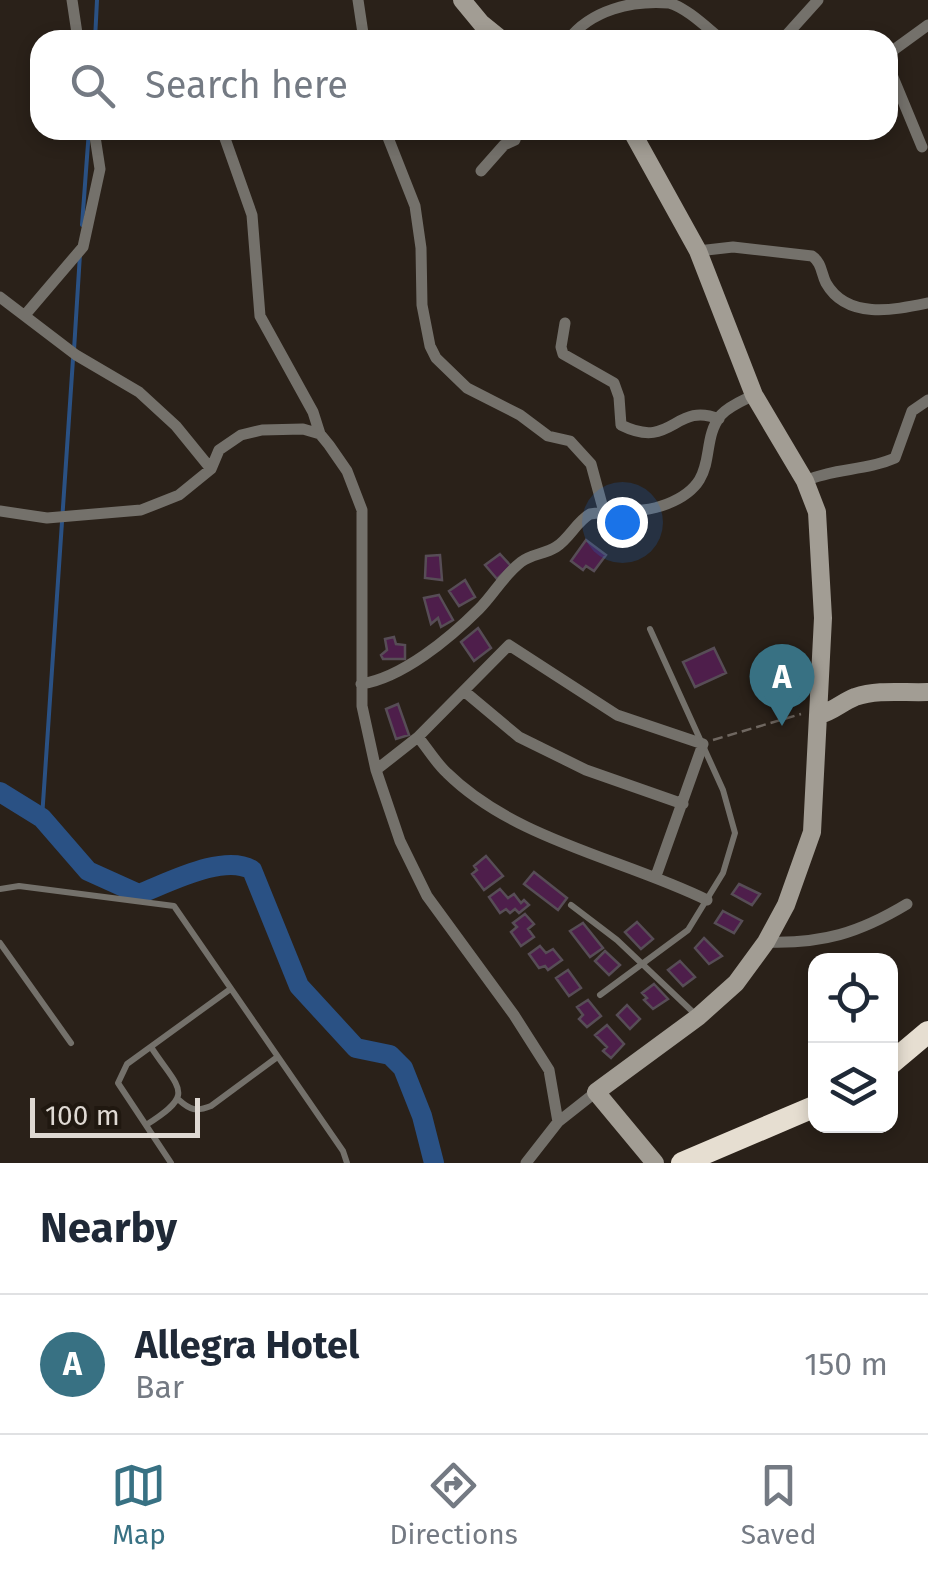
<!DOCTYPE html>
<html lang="en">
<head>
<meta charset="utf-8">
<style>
  :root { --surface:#fff; --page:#f2f2f3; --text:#1f2937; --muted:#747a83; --line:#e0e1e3; --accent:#387183 }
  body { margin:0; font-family:"Fira Sans",sans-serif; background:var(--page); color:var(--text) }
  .controls { position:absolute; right:30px; bottom:30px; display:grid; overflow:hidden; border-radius:20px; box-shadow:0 5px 15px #0003 }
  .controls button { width:90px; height:90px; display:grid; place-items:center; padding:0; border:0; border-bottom:2px solid var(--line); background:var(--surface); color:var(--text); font:50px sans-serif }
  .scale { position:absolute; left:30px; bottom:25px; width:170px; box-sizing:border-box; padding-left:10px; border:5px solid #dfd9d3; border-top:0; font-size:28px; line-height:35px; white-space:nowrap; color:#dfd9d3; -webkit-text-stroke:8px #201810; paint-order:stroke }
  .you { position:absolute; left:622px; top:522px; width:35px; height:35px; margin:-25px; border:8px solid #fff; border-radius:50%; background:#1a73e8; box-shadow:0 0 0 15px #1a73e833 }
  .badge { display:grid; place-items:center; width:65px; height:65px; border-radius:50%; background:var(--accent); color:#fff; font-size:32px; font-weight:700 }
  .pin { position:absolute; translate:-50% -82px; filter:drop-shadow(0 2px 5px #0008) }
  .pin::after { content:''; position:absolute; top:52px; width:35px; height:30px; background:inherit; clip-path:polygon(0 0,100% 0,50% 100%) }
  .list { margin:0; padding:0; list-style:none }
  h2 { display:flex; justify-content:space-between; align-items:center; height:130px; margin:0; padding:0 40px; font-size:42px }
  h2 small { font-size:32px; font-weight:400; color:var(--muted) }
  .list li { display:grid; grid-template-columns:65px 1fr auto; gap:30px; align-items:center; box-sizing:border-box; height:140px; padding:0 40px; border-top:2px solid var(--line) }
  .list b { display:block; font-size:38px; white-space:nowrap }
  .list p { margin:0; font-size:32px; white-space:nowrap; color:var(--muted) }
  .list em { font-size:32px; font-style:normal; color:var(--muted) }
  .icon { flex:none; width:55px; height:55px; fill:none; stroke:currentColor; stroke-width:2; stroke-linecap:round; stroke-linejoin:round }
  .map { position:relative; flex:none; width:928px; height:1163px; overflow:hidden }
  .search { position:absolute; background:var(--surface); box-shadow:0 5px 15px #0003; left:30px; right:30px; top:30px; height:110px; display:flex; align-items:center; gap:25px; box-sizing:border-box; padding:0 35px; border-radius:30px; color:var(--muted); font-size:38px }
  .sheet { height:270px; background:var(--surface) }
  nav { display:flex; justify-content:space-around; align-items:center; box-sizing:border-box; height:140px; border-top:2px solid var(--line); background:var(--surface); font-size:28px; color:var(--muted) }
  nav a { display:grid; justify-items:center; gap:5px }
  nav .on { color:var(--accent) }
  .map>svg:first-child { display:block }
</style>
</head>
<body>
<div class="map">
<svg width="928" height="1163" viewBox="0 0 928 1163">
  <rect width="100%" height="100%" fill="#2a2119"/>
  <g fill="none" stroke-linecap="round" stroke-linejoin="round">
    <path stroke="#2a5184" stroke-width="4" d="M95,40L97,0
      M82,225L89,130
      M74,350L80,254
      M42,818L73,359"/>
    <path stroke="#2a5184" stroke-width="20" d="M0,792L42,818L88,871L139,894C168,883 224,853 252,870L299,986L356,1048L390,1055L403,1068L422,1116L434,1163"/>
  </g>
  <path fill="#4e1e4b" stroke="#574d56" stroke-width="2.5" d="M586,540L606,555L594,571L586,566L583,570L571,561Z
    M500,554L511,566L497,579L485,565Z
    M440,555L442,580L425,578L426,556Z
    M465,580L475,597L459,606L449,591Z
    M439,595L453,620L441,627L438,618L431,624L424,598Z
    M478,628L491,648L474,661L461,642Z
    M394,637L396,644L405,645V659H383L381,655L387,650L385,639Z
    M714,648L726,673L695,687L683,662Z
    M398,704L409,735L396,739L386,709Z
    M486,856L503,876L484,890L472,874L477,870L474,866Z
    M534,872L567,898L558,910L524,884Z
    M739,884L760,894L752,905L732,894Z
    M500,889L508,898L514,894L521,903L524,900L529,905L519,913L515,909L510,913L506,909L500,913L489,897Z
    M723,911L742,921L734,933L715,923Z
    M525,914L534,924L528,929L534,937L521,946L511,932L517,927L513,923Z
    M637,922L653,939L641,949L625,932Z
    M583,923L603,948L590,957L570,931Z
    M704,938L722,956L709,964L695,948Z
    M540,946L546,953L553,949L562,960L548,970L545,966L539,968L529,954Z
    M605,951L620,965L609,975L595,961Z
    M680,961L695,977L683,986L668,970Z
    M568,970L581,988L569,996L556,978Z
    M654,984L668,999L653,1009L644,1000L647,998L642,993Z
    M588,1000L601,1016L587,1027L579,1019L583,1015L577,1007Z
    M627,1005L640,1019L630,1029L617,1015Z
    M607,1025L624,1044L611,1058L603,1051L607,1047L595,1035Z"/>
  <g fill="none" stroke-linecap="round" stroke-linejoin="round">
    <path stroke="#6f6760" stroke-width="2.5" stroke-dasharray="10 5" stroke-linecap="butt" d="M713,740L801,714"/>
    <path stroke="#74716b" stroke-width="6" d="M0,889L19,886L174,906L343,1151L347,1163
      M571,905L617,940L697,1016
      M0,943L71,1043
      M600,995L688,930L723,873L735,833L723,790L650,629
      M179,1100C190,1110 196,1112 211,1106L276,1058
      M146,1125C197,1093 179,1090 151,1047
      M171,1163L118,1083L127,1064L229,990"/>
    <path stroke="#74716b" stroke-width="11" d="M72,0L78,40
      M358,0L364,40
      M568,40C591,10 632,0 669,3C687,8 707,28 722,40
      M782,40L818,0
      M888,54L928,25
      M888,65L922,147
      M222,130L252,215L260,316L313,412L320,434
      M385,130L415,206L421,248L422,305L430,346L436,358L467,388L520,415L548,436L570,441L591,464L604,512
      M481,171L504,145L515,140L518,130
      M698,251L733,247L812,256C822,263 821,273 826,283C847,320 894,310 928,303
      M0,297L76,355L139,392L176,426L211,469
      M25,315L83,247L100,169L94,130
      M565,323L561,347L563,354L614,383L619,397L621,425C673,451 674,401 719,419
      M805,481C834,468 866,471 895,458L912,411L928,400
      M0,511L47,518L141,510L179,495L211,469L219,450L241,435L262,430L303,429L320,434L329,445L347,471L362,510V706L376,770L400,841L427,896L514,1015L549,1070L558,1122
      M361,684C402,678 450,638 479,609C494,594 503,576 521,562C531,554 545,554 556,547C570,538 576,522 590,514C616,510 642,514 667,504C723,482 697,445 721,415C729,406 744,400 754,395
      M464,691L519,737L586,770L683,804
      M418,737C428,749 436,763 447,773C515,840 624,859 707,900
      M376,770L418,737L509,645L617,715L703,744L656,876
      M766,942C822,944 859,933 907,904
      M526,1163L558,1122L596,1092"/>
    <path stroke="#a29d94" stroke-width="18" d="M462,0L481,23L502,40
      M631,130L698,251L754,395L805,481L817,512L823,618L812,832L786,905L766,942L736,983L698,1017L596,1092L655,1163
      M819,715C834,711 842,702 855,697C879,689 903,693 928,692"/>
    <path stroke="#e6ded1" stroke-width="22" d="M890,1064L928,1032
      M682,1163L816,1106"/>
  </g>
</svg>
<div class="controls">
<button><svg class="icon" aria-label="locate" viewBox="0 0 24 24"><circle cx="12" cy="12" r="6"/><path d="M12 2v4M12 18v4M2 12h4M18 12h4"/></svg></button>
<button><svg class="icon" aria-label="layers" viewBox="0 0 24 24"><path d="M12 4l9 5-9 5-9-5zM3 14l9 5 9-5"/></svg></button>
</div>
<div class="scale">100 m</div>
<div class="you"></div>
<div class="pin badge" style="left:782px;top:726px">A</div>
<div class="search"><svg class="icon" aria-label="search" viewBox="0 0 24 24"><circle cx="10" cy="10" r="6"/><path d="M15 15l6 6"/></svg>Search here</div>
</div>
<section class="sheet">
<h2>Nearby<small></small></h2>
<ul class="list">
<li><span class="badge">A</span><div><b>Allegra Hotel</b><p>Bar</p></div><em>150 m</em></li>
</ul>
</section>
<nav>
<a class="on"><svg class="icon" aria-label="map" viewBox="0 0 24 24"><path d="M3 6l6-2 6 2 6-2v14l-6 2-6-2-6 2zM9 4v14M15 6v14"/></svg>Map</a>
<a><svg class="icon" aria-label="directions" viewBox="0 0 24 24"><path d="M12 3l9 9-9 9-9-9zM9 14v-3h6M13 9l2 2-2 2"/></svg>Directions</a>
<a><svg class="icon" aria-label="saved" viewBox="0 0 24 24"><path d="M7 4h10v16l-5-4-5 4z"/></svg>Saved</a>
</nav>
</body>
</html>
